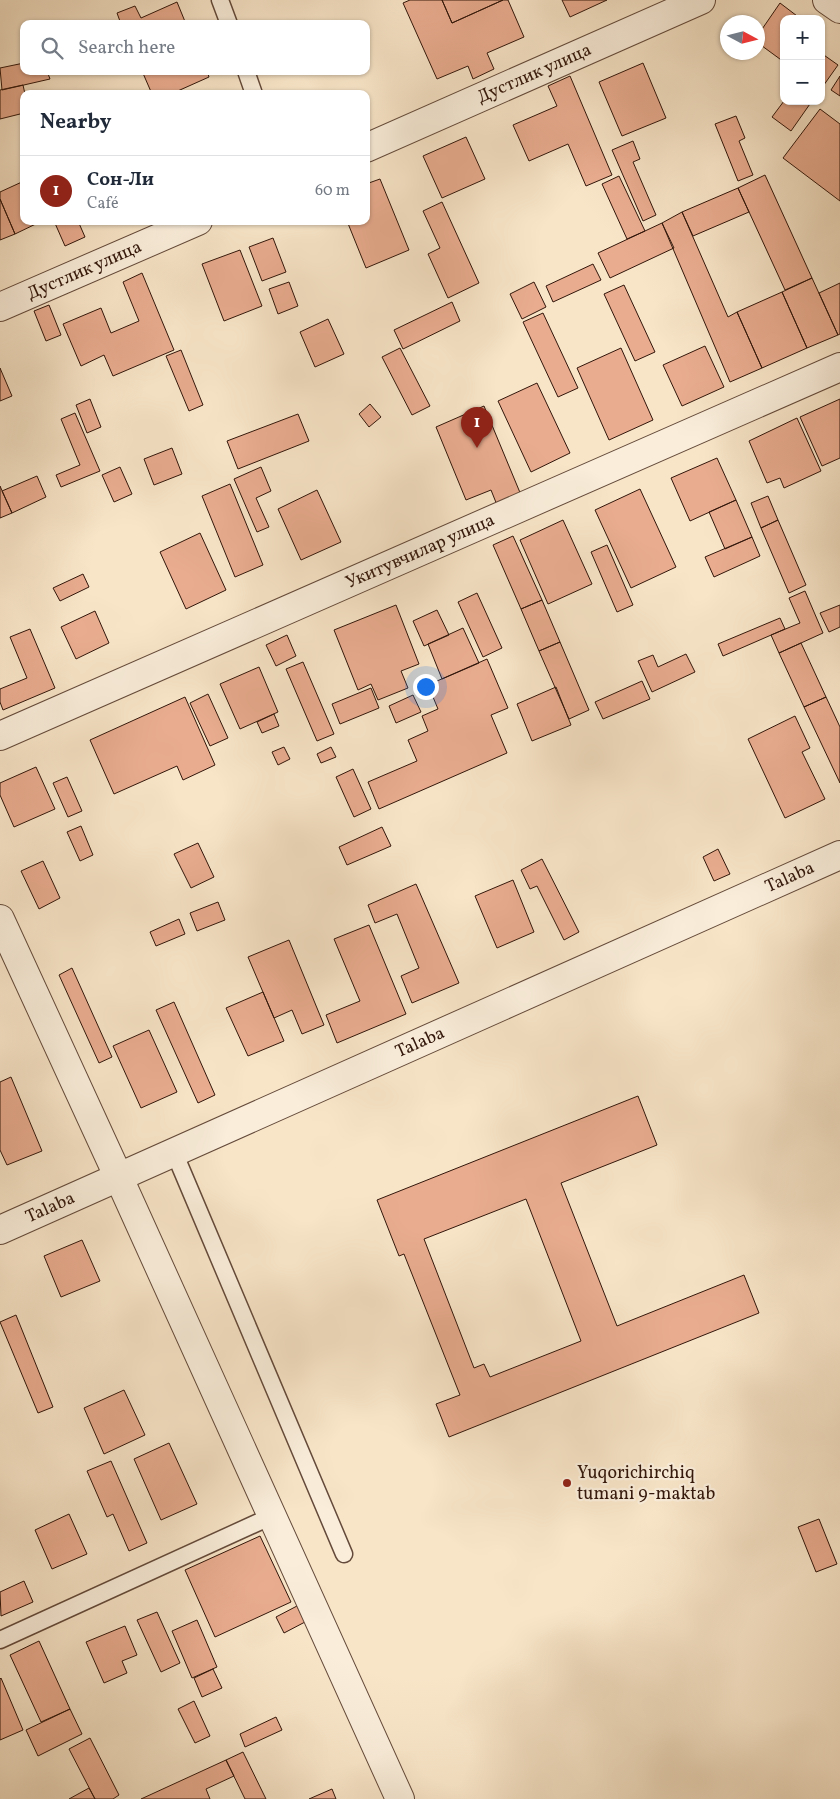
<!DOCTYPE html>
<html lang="en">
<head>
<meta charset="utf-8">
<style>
  :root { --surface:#fff; --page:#f2f2f3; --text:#1f2937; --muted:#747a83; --line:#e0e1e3; --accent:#8f2418 }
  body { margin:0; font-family:Vollkorn,serif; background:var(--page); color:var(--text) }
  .controls { position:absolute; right:15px; top:15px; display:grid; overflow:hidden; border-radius:10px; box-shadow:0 1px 4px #0004 }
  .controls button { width:45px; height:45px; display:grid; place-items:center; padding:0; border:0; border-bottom:1px solid var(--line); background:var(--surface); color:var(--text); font:25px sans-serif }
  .compass { position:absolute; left:720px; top:15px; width:45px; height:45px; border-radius:50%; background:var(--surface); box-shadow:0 1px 4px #0004; rotate:97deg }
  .you { position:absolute; left:425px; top:686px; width:18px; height:18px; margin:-12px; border:4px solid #fff; border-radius:50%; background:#1a73e8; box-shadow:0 0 0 8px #1a73e833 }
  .badge { display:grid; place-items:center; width:32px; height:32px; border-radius:50%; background:var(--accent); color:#fff; font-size:16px; font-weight:700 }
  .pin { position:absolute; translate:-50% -41px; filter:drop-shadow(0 1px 2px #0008) }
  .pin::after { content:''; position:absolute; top:26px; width:18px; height:15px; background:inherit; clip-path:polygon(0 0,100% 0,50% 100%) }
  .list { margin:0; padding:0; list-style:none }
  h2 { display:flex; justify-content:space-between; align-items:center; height:65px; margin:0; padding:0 20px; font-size:21px }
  h2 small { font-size:16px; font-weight:400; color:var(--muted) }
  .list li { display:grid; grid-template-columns:32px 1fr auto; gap:15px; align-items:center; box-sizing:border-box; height:70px; padding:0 20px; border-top:1px solid var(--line) }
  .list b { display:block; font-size:19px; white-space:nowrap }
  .list p { margin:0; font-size:16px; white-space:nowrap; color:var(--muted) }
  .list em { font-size:16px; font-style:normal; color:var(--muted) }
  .icon { flex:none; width:28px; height:28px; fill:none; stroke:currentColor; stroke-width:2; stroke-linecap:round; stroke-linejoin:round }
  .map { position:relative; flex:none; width:840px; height:1799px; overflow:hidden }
  .search { position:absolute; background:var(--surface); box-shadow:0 1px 4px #0004; left:20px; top:20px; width:350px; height:55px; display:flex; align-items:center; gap:12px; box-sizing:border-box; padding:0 18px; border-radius:10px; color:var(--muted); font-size:19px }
  .panel { position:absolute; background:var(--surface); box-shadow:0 1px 4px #0004; left:20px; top:90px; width:350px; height:135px; border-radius:10px }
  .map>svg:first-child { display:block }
</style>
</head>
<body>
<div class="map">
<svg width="840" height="1799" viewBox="0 0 840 1799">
  <rect width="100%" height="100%" fill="#f8e5c8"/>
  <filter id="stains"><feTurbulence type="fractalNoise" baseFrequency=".004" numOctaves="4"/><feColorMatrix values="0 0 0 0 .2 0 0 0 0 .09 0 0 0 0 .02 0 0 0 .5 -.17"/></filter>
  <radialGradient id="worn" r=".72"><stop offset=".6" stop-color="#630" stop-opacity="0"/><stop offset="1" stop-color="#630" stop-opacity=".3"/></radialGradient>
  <path fill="#e9ac8f" stroke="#32160a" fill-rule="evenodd" d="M410,0H442L452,23L503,0H508L524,37L487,53L494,69L473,79L468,66L437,79L403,3Z
    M442,0H503L452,23Z
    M562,0H607L570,17Z
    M177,2L186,24H121L117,13L135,6L141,18Z
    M780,3L801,19H784V62L758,43V35Z
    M821,53L838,65L821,89Z
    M24,63V71H47L50,79L2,90L0,68Z
    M643,63L666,118L622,136L599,82Z
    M142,71H207L209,77L171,94H152Z
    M570,76L612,175L586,186L568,144L529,161L513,125L557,106L548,86Z
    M840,76V96L831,90Z
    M23,85L25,94L24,113L0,119V90Z
    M784,101H812L791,131L772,117Z
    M820,109L840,124V201L783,158Z
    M736,116L745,138L739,141L753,175L738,181L715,124Z
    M466,137L485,179L442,198L423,156Z
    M633,141L640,159L633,162L656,215L643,221L612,150Z
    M765,175L812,278L785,290L738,188Z
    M619,176L645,231L627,239L602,184Z
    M380,179L409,250L366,268L347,221H366V184Z
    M24,181V221H42L15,234L0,199V192Z
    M738,188L749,212L693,236L682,212Z
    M0,199L15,234L0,240Z
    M442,202L479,283L448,298L428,254L440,248L423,211Z
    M682,212L728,317L737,312L762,368L730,382L662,223Z
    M54,221H78L85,237L65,246Z
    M662,223L674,248L610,278L598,253Z
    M273,238L286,272L262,281L249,247Z
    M240,250L262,306L224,321L202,264Z
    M593,264L601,280L553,302L546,286Z
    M142,273L174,350L113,376L104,355L81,366L63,324L101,308L111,333L139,321L123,282Z
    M812,278L838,335L807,348L782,292Z
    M289,282L298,306L278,314L269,289Z
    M534,282L546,307L522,319L510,294Z
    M840,283V334L838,335L819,293Z
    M624,285L655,352L635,361L604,294Z
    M782,292L807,348L762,368L737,312Z
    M452,302L460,321L403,349L394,330Z
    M49,305L61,335L46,341L34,311Z
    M543,313L578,388L558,397L523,322Z
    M328,319L344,354L315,367L300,332Z
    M705,346L724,387L682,406L663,365Z
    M400,348L430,406L412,415L382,357Z
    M621,348L653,420L609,440L577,368Z
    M181,350L203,405L189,411L166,356Z
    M0,368L12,396L0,401Z
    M537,383L570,453L531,472L498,401Z
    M90,399L101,427L87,433L76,405Z
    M840,399V458L822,466L800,417Z
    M370,404L381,417L369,427L359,414Z
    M484,406L521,495L497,505L491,490L466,500L436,427Z
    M75,413L100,471L61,487L56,475L80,465L61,419Z
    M298,414L309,441L238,469L227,441Z
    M797,418L821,471L784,488L780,478L767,483L749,441Z
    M172,448L182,474L154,485L144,459Z
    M717,458L736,500L690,521L671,478Z
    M120,467L132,494L114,502L102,475Z
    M261,467L271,491L256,498L269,527L257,532L234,479Z
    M37,476L46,497L12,513L2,491Z
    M230,484L263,565L235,577L202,496Z
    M0,486L12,513L0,518Z
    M640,489L676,567L631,588L595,510Z
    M317,490L341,542L301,560L278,509Z
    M768,496L778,520L761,528L751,503Z
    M736,500L752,537L725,549L709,512Z
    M563,520L592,584L548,604L520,540Z
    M778,520L806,585L789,593L761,528Z
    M200,533L226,590L186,609L160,552Z
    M513,536L542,600L521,609L493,545Z
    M752,537L760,556L714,577L705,557Z
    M607,545L633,605L617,612L591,552Z
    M83,574L89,587L60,601L53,588Z
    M805,591L823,633L779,653L771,635L800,623L789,598Z
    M477,593L502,648L483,657L458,602Z
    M542,600L560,642L539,651L521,609Z
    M396,605L419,664L401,671L408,688L378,700L371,684L358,690L334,630Z
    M840,605V627L829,632L820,613Z
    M437,610L449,635L424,646L413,621Z
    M95,611L109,643L76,659L61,627Z
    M780,618L785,629L723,656L718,644Z
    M463,628L479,663L442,679L428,644Z
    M30,629L55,688L3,710L0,702V689L27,678L10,637Z
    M287,635L296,656L276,666L266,645Z
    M560,642L589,710L569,719L539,651Z
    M801,643L826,697L804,707L779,653Z
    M686,654L695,672L652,692L638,661L653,655L658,667Z
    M487,659L508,708L491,715L507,753L379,809L368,782L417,761L408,740L428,731L422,716L438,709L428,685Z
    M303,662L334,734L317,741L286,669Z
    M259,667L278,712L240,729L220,684Z
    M642,681L650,699L603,719L595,702Z
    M556,687L571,725L532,741L517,704Z
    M371,688L379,708L340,724L332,704Z
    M208,694L228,738L210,746L190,703Z
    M413,695L421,712L396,723L389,706Z
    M185,697L215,765L183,780L177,766L114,794L90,740Z
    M826,697L840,727V783L804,707Z
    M274,714L279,726L262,733L257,722Z
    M795,716L810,748L802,752L825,799L785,818L748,739Z
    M284,747L290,759L278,765L272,752Z
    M331,747L336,757L321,763L317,754Z
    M36,767L55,809L14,827L0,795V783Z
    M353,769L371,809L354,817L336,777Z
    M67,777L82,811L68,817L53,783Z
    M81,826L93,855L80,861L67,832Z
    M382,827L391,846L347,865L339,847Z
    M198,843L214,877L191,888L174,854Z
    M718,849L730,874L714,881L703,857Z
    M542,859L579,932L564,940L537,886L530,889L521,870Z
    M43,861L60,898L39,909L21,871Z
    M513,880L534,932L497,948L475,896Z
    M416,884L459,983L412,1003L401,976L419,968L397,914L375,923L368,905Z
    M218,902L225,920L197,931L190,913Z
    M179,919L185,934L156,946L150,932Z
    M369,925L406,1014L337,1043L326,1015L360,1001L334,939Z
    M289,940L324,1025L302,1034L292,1010L274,1018L248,957Z
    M72,968L112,1057L99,1063L59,975Z
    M263,992L284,1041L248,1056L226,1008Z
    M174,1002L215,1095L198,1103L156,1010Z
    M149,1030L177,1092L141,1108L113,1046Z
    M11,1077L42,1151L7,1165L0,1150V1082Z
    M638,1096L657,1145L561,1183L617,1326L744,1275L759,1313L449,1437L436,1404L460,1395L404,1254L399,1256L377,1200ZM526,1199L581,1341L490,1377L484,1364L474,1368L424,1239Z
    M82,1240L100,1281L61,1297L44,1256Z
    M16,1315L53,1407L38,1413L0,1322Z
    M124,1390L145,1435L104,1454L84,1408Z
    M169,1443L197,1504L161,1520L134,1459Z
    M111,1461L147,1543L129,1551L113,1514L107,1517L87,1471Z
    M69,1514L87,1554L52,1569L35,1530Z
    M819,1519L837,1564L816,1572L798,1527Z
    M260,1536L291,1602L215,1637L185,1570Z
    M24,1581L33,1602L1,1616L0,1592Z
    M297,1606L305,1622L284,1633L276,1617Z
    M157,1612L180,1663L161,1672L137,1620Z
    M197,1620L217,1667L192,1678L172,1631Z
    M125,1626L137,1655L122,1661L127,1673L104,1683L86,1642Z
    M39,1641L70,1709L41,1722L10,1655Z
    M213,1669L222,1688L202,1697L194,1678Z
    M1,1678L23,1730L0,1740V1679Z
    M194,1701L210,1736L195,1743L178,1709Z
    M70,1709L82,1734L38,1756L26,1730Z
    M276,1717L282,1730L245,1747L240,1734Z
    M90,1738L119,1795L113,1799H95L69,1749Z
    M243,1752L266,1799H245L226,1760Z
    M226,1760L234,1776L206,1789L210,1799H141Z
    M89,1788L95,1799H69Z
    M332,1789L336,1799H309Z"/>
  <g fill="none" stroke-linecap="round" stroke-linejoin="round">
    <g stroke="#644a3a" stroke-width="19">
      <path id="service" d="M220,0L229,24
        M246,71L254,94
        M174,1152L344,1554
        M0,1640L272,1516"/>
    </g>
    <g stroke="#644a3a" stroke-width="30">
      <g id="minor">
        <path d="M827,0L840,9"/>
        <path id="s1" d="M366,148L701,0"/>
        <path id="s2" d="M0,307L198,221"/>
        <path id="s3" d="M0,736L840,367"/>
        <path d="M0,919L119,1178L400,1799"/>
        <path id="s4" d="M0,1230L840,855"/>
      </g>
    </g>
    <use href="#service" stroke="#faeedb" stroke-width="16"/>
    <use href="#minor" stroke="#faeedb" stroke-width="28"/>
  </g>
  <circle fill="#8f2418" stroke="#faeedb" stroke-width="2" cx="567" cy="1483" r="5"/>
  <g text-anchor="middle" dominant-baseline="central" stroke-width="4.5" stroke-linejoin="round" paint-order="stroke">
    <g font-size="18" fill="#32160a" stroke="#faeedb">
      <text stroke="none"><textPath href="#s1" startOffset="184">Дустлик улица</textPath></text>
      <text stroke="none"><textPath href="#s2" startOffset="92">Дустлик улица</textPath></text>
      <text stroke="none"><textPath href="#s3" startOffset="459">Укитувчилар улица</textPath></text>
      <text stroke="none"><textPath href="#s4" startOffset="865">Talaba</textPath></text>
      <text stroke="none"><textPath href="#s4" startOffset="460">Talaba</textPath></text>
      <text stroke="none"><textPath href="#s4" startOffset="55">Talaba</textPath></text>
    </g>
    <g font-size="18" fill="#32160a" stroke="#faeedb" text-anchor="start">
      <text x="577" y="1473">Yuqorichirchiq<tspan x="577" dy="21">tumani 9-maktab</tspan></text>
    </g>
  </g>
  <rect width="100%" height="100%" filter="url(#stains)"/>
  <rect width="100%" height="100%" fill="url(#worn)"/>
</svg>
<div class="controls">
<button>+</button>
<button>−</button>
</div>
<svg class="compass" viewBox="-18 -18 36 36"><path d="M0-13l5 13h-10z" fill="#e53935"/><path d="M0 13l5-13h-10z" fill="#747a83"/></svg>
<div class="you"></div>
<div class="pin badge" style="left:477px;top:448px">1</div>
<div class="search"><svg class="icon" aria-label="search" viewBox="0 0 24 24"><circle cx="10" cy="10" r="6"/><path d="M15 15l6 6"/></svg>Search here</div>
<section class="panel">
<h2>Nearby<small></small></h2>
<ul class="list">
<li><span class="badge">1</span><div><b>Сон-Ли</b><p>Café</p></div><em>60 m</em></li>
</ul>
</section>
</div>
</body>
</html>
